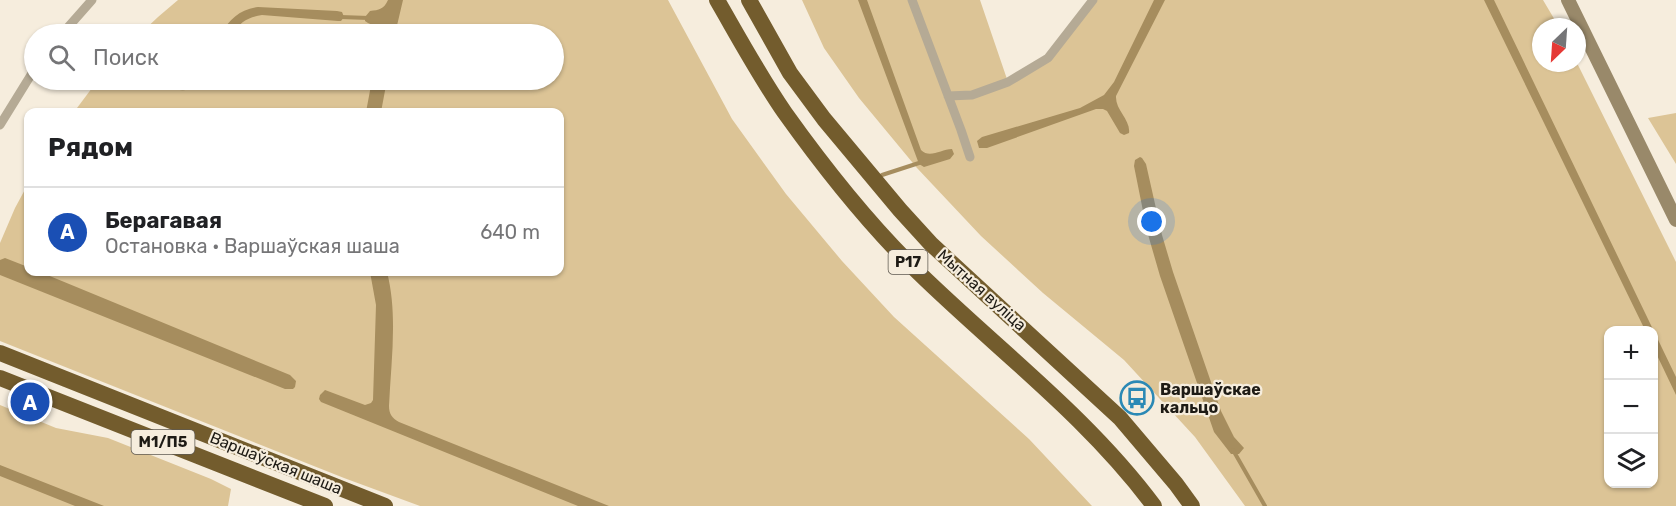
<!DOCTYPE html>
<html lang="ru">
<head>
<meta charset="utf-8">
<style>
  :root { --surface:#fff; --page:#f6f6f6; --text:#202124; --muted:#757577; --line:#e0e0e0; --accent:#111827 }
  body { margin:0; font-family:Rubik,sans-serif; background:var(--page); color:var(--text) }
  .controls { position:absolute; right:18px; bottom:18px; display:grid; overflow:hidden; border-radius:12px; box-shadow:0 2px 4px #0004 }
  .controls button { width:54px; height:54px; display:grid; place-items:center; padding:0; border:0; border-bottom:2px solid var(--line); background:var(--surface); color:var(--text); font:30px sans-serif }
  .compass { position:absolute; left:1532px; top:18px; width:54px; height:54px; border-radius:50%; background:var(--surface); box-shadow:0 2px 4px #0004; rotate:205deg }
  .you { position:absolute; left:1152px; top:222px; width:21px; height:21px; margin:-15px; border:4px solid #fff; border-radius:50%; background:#1a73e8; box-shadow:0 0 0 9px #1a73e833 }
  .badge { display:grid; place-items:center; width:39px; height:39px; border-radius:50%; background:var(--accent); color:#fff; font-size:20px; font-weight:700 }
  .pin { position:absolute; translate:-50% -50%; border:3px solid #fff; box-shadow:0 2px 6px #0006 }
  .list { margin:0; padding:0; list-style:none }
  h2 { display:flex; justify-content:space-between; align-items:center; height:78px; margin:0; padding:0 24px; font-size:26px }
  h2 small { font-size:20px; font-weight:400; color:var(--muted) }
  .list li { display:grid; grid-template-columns:39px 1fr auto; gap:18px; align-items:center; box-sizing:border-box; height:90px; padding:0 24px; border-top:2px solid var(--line) }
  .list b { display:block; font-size:22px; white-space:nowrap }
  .list p { margin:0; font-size:20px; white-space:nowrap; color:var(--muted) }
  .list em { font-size:20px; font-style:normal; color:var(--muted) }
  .icon { flex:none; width:33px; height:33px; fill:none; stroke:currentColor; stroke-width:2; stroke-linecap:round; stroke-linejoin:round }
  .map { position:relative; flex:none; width:1676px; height:506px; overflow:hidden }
  .search { position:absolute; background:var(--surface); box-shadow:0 2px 4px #0004; left:24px; top:24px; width:540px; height:66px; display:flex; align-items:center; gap:15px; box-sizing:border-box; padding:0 21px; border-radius:33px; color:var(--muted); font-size:22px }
  .panel { position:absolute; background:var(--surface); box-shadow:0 2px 4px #0004; left:24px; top:108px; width:540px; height:168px; border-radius:12px }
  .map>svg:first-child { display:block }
</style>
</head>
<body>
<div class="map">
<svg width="1676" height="506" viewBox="0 0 1676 506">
  <rect width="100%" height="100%" fill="#f6eddd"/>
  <path fill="#dcc496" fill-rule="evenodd" d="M178,0H668L732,119L786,194L842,261L894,317L1029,439L1092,506H420L344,478L0,341V243L15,208L28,184V272H560V112H74L98,80H554V34H140L158,17Z
    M802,0H980L1008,82L1048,58L1091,0H1543L1559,27H1541V63H1577L1676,262V506H1245L1195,437L1124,360L1043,293L981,236L917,168L859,98L824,48ZM1608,330H1654V484H1608Z
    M1676,113V164L1648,118Z
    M0,405L56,428L108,438L211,479L231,489L228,506H0Z"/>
  <path fill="#a68d5e" d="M388,0H403L395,34H380L377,27L368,23L365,21V17L370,11C379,10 384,9 388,0Z
    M858,0H867L921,150C930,159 941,149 952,149L954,154L950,159L924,167L919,164Z
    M1154,0H1165L1116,96C1115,110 1131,120 1129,133L1124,135L1120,133L1107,111L1103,109H1096L987,148H979L977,141L982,137L1080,108L1104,95L1114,82Z
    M1484,0H1494L1676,377V395L1654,349V330H1645Z
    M258,7L337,11L342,12L344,17L341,21H338L262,15C248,17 240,22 232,34H221C230,19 239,10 258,7Z
    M153,80H207C190,96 171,91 153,80Z
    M372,80H387L381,112H366Z
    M1140,157L1142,158L1146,164L1162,235L1173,272L1221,411L1234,437L1244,448L1239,454H1231L1214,432L1160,276L1147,231L1134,166L1135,160Z
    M5,258L28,267V272H40L290,375L296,381L295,387L293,389H285L0,275V260Z
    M370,272H387C398,315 391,362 389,406C389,414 392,418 399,422L609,506H578L321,402L319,399L320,395L325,390L365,405L371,403L373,400L376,305Z
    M0,465L99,504L104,506H75L0,476Z"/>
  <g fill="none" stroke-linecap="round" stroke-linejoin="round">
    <path stroke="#a68d5e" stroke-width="4" d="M340,17L369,18
      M882,175L922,162
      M1233,450L1265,506"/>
    <path stroke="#b5aa95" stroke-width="9" d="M912,0L961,130L970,157
      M62,34L92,0
      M948,96L972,95L1008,82L1048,58L1093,0
      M0,125L34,70"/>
    <path stroke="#99896a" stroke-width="14" d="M1568,0L1676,220"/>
    <path stroke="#735c2d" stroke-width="16" d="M717,0C739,38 760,77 785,113C825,169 869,225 919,273C998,350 1088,417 1154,506
      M749,0L790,73L824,119L900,210L931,244L1120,418L1176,484L1192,506
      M0,353L385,506
      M0,378L325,506"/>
  </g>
  <defs>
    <g id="bus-ring" transform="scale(1.725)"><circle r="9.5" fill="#f6eddd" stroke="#2b89b5" stroke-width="1.5"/><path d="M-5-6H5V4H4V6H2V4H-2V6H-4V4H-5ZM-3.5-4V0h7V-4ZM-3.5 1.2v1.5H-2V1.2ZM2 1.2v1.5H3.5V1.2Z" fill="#2b89b5"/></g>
  </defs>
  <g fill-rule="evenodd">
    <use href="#bus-ring" x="1137" y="398"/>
  </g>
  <g text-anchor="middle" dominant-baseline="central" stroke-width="4.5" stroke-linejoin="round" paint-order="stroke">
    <g fill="#f6eddd" stroke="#5f5a51" stroke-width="1.5">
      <rect x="888.5" y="250" width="39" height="24" rx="4.5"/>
      <rect x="131.5" y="430" width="63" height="24" rx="4.5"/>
    </g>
    <g font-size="15" font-weight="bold" fill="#1e1b15">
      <text x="908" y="262">Р17</text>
      <text x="163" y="442">М1/П5</text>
    </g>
    <g font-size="16" fill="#1e1b15" stroke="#f6eddd">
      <text transform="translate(982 290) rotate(42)">Мытная вуліца</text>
      <text transform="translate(276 463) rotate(22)">Варшаўская шаша</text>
    </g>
    <g font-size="16" font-weight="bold" fill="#1e1b15" stroke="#f6eddd" text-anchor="start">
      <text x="1160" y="389">Варшаўскае<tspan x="1160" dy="18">кальцо</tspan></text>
    </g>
  </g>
</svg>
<div class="controls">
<button>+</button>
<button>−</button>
<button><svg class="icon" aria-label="layers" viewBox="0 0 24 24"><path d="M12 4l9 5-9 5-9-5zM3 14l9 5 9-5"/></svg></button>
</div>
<svg class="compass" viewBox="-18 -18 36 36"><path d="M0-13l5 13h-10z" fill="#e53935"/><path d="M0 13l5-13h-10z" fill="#757577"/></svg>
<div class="you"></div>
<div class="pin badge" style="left:30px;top:402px;background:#1a4fb4">A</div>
<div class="search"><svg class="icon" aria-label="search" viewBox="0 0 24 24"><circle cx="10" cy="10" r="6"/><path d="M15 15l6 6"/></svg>Поиск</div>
<section class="panel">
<h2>Рядом<small></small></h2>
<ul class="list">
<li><span class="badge" style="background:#1a4fb4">A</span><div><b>Берагавая</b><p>Остановка · Варшаўская шаша</p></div><em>640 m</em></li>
</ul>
</section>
</div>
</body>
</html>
